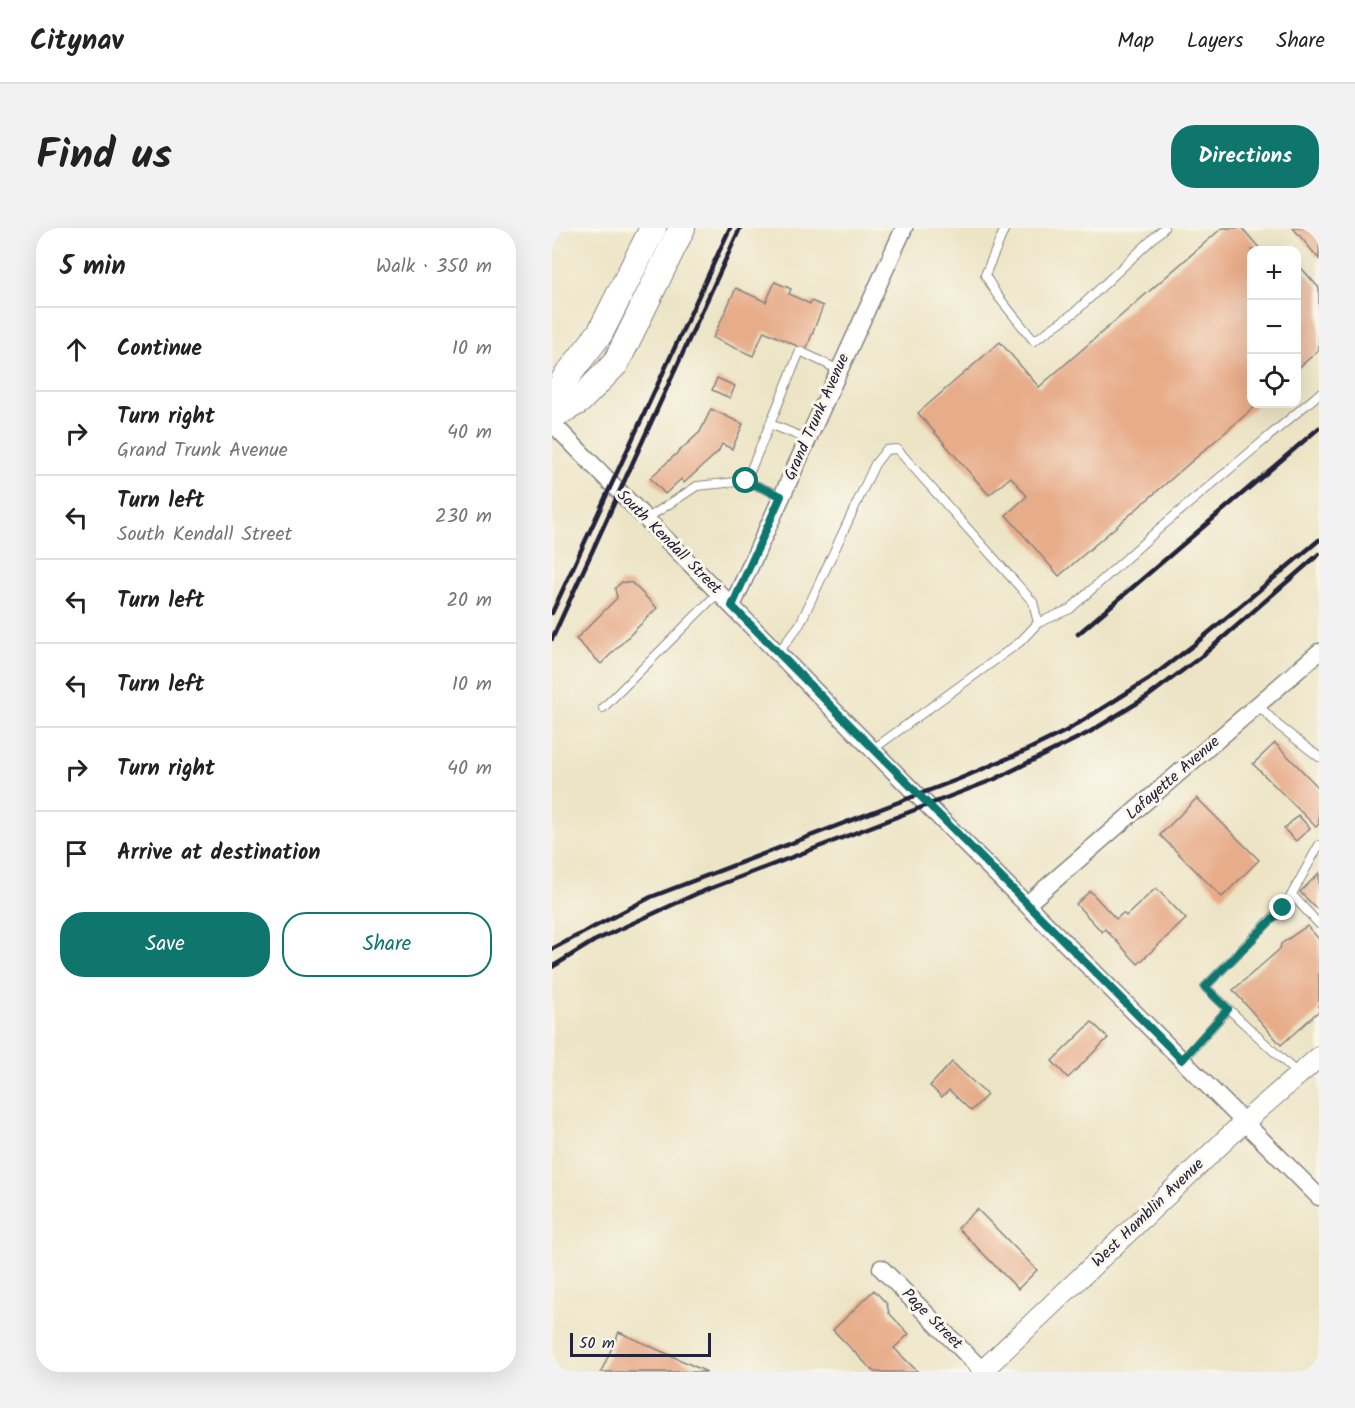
<!DOCTYPE html>
<html lang="en">
<head>
<meta charset="utf-8">
<style>
  :root { --surface:#fff; --page:#f2f2f2; --text:#222; --muted:#767676; --line:#e0e0e0; --accent:#0f766e }
  body { margin:0; font-family:Kalam,sans-serif; background:var(--page); color:var(--text) }
  .controls { position:absolute; right:18px; top:18px; display:grid; overflow:hidden; border-radius:12px; box-shadow:0 6px 24px #0002 }
  .controls button { width:54px; height:54px; display:grid; place-items:center; padding:0; border:0; border-bottom:2px solid var(--line); background:var(--surface); color:var(--text); font:30px sans-serif }
  .scale { position:absolute; left:18px; bottom:15px; width:141px; box-sizing:border-box; padding-left:6px; border:3px solid #22223b; border-top:0; font-size:16px; line-height:21px; white-space:nowrap; color:#22223b; -webkit-text-stroke:4px #fbf7ec; paint-order:stroke }
  .stop { position:absolute; width:18px; height:18px; margin:-14px; border:4px solid #0f766e; border-radius:50%; background:#fff }
  .stop.end { background:#0f766e; border-color:#fff; box-shadow:0 2px 6px #0008 }
  .list { margin:0; padding:0; list-style:none }
  h2 { display:flex; justify-content:space-between; align-items:center; height:78px; margin:0; padding:0 24px; font-size:26px }
  h2 small { font-size:20px; font-weight:400; color:var(--muted) }
  .list li { display:grid; grid-template-columns:39px 1fr auto; gap:18px; align-items:center; box-sizing:border-box; height:84px; padding:0 24px; border-top:2px solid var(--line) }
  .list b { display:block; font-size:22px; white-space:nowrap }
  .list p { margin:0; font-size:20px; white-space:nowrap; color:var(--muted) }
  .list em { font-size:20px; font-style:normal; color:var(--muted) }
  .actions { display:flex; gap:12px; padding:18px 24px }
  .actions a { flex:1; padding:14px 0; border:2px solid var(--accent); border-radius:24px; text-align:center; font-size:21px; color:var(--accent) }
  .actions .main { background:var(--accent); color:#fff }
  .icon { flex:none; width:33px; height:33px; fill:none; stroke:currentColor; stroke-width:2; stroke-linecap:round; stroke-linejoin:round }
  .map { position:relative; flex:none; width:767px; height:1144px; overflow:hidden; border-radius:24px }
  header { display:flex; align-items:center; gap:36px; box-sizing:border-box; height:84px; padding:0 30px; background:var(--surface); border-bottom:2px solid var(--line) }
  header strong { font-size:28px }
  nav { display:flex; gap:33px; margin-inline-start:auto; font-size:21px }
  .intro { display:flex; align-items:center; justify-content:space-between; box-sizing:border-box; height:144px; padding:0 36px }
  h1 { margin:0; font-size:42px }
  .button { padding:15px 27px; border-radius:24px; background:var(--accent); color:#fff; font-size:21px; font-weight:700 }
  main { display:flex; gap:36px; padding:0 36px }
  aside { flex:1; background:var(--surface); border-radius:24px; box-shadow:0 6px 24px #0002 }
  .map>svg:first-child { display:block }
</style>
</head>
<body>
<header>
<strong>Citynav</strong>
<nav><a>Map</a><a>Layers</a><a>Share</a></nav>
</header>
<div class="intro"><h1>Find us</h1><a class="button">Directions</a></div>
<main>
<aside>
<h2>5 min<small>Walk · 350 m</small></h2>
<ul class="list">
<li><svg class="icon" aria-label="ahead" viewBox="0 0 24 24"><path d="M12 20V5M6 11l6-6 6 6"/></svg><div><b>Continue</b></div><em>10 m</em></li>
<li><svg class="icon" aria-label="right" viewBox="0 0 24 24"><path d="M7 20v-9h11M14 6l5 5-5 5"/></svg><div><b>Turn right</b><p>Grand Trunk Avenue</p></div><em>40 m</em></li>
<li><svg class="icon" aria-label="left" viewBox="0 0 24 24"><path d="M17 20v-9H6M10 6l-5 5 5 5"/></svg><div><b>Turn left</b><p>South Kendall Street</p></div><em>230 m</em></li>
<li><svg class="icon" aria-label="left" viewBox="0 0 24 24"><path d="M17 20v-9H6M10 6l-5 5 5 5"/></svg><div><b>Turn left</b></div><em>20 m</em></li>
<li><svg class="icon" aria-label="left" viewBox="0 0 24 24"><path d="M17 20v-9H6M10 6l-5 5 5 5"/></svg><div><b>Turn left</b></div><em>10 m</em></li>
<li><svg class="icon" aria-label="right" viewBox="0 0 24 24"><path d="M7 20v-9h11M14 6l5 5-5 5"/></svg><div><b>Turn right</b></div><em>40 m</em></li>
<li><svg class="icon" aria-label="arrive" viewBox="0 0 24 24"><path d="M6 21V4h12l-3 4 3 4H6"/></svg><div><b>Arrive at destination</b></div></li>
</ul>
<div class="actions"><a class="main">Save</a><a>Share</a></div>
</aside>
<div class="map">
<svg width="767" height="1144" viewBox="0 0 767 1144">
  <rect width="100%" height="100%" fill="#fbf7ec"/>
  <filter id="ink" filterUnits="userSpaceOnUse"><feTurbulence type="fractalNoise" baseFrequency=".0167" numOctaves="2"/><feDisplacementMap in="SourceGraphic" scale="12" xChannelSelector="R" yChannelSelector="G"/><feConvolveMatrix kernelMatrix="1 2 1 2 8 2 1 2 1" color-interpolation-filters="sRGB"/></filter>
  <filter id="wash" filterUnits="userSpaceOnUse"><feTurbulence type="fractalNoise" baseFrequency=".008" numOctaves="4" result="noise"/><feDisplacementMap in="SourceGraphic" scale="24" xChannelSelector="R" yChannelSelector="G"/><feGaussianBlur stdDeviation="1.35" result="paint"/><feColorMatrix in="noise" values="0 0 0 0 0 0 0 0 0 0 0 0 0 0 0 0 0 1.4 0 .05"/><feComposite in="paint" operator="in"/></filter>
  <g filter="url(#wash)">
    <rect width="100%" height="100%" fill="#ece4c5"/>
    <g id="blocks">
      <path fill="#e7ac89" d="M670,0H690L709,22H700V176H706L507,348L454,287L475,268L459,249L437,267L366,185L448,114L487,159Z
        M741,0H767V31Z
        M744,34L767,60V122L744,142Z
        M223,54L239,61L237,66L258,76L259,73L271,78L254,122L212,103L201,128L161,110L184,60L214,74Z
        M165,150L183,158L178,170L160,162Z
        M159,181L191,196L180,221L170,216L166,224L132,255L129,251L113,266L98,250L148,204Z
        M70,354L80,355L105,380L49,436L24,411L65,370L63,360Z
        M723,515L767,560V596L764,599L701,536Z
        M645,570L707,632L670,669L608,607Z
        M746,587L758,600L744,613L732,601Z
        M767,645V683L748,664Z
        M604,660L634,691L586,736L553,701L550,704L524,676L538,663L564,691L571,685L574,688Z
        M755,698L767,711V783L729,817L681,762L728,721L729,716Z
        M540,794L556,810L516,850L500,833Z
        M400,834L435,867L419,883L397,862L390,869L378,858Z
        M425,981L485,1042L466,1061L406,1000Z
        M322,1062L335,1076L337,1085L357,1106L342,1120L366,1144H322L281,1102Z
        M67,1104L155,1144H49Z"/>
    </g>
  </g>
  <g filter="url(#ink)">
    <use href="#blocks" fill-opacity="0" stroke="#878380" stroke-width="1.5"/>
    <g fill="none" stroke-linecap="round" stroke-linejoin="round">
      <g stroke="#878380" stroke-width="10">
        <path id="service" d="M453,0L433,47L445,67L482,113L523,84L612,0
          M218,196L248,123L285,141
          M194,253L218,196L255,211
          M94,291L145,258L194,253L229,268
          M486,395L518,381L609,299L767,166
          M226,425L248,396L323,236L334,222L345,221L481,374L486,395L468,414L320,522
          M706,477L727,498L767,529
          M51,480L166,365
          M740,667L767,696
          M630,833L676,781
          M746,846L653,759L735,675L767,617"/>
      </g>
      <g stroke="#878380" stroke-width="19">
        <path id="minor" d="M0,195L365,567L767,969
          M180,378L352,0
          M475,676L767,424
          M329,1040L430,1142"/>
      </g>
      <g stroke="#878380" stroke-width="22">
        <path id="tertiary" d="M429,1144L691,895L767,829"/>
      </g>
      <g stroke="#878380" stroke-width="28">
        <path id="primary" d="M0,179L12,152L48,105L101,0
          M0,188L27,173L64,135L130,0"/>
      </g>
      <use href="#service" stroke="#fff" stroke-width="8"/>
      <use href="#minor" stroke="#fff" stroke-width="16"/>
      <use href="#tertiary" stroke="#fff" stroke-width="20"/>
      <use href="#primary" stroke="#fff" stroke-width="26"/>
      <path stroke="#22223b" stroke-width="4.5" d="M0,385L178,0
        M526,406L767,200
        M0,411L188,0
        M0,721L99,669L407,551L473,523L514,503L597,451L643,416L767,312
        M0,739L42,713L144,666L443,551L536,505L595,469L650,428L767,326"/>
    </g>
  </g>
  <g fill="none" stroke-linecap="round" stroke-linejoin="round" filter="url(#ink)">
    <path stroke="#0f766e" stroke-width="8" d="M194,253L229,268L180,378L630,832L676,781L653,759L731,680"/>
  </g>
  <g text-anchor="middle" dominant-baseline="central" stroke-width="6" stroke-linejoin="round" paint-order="stroke">
    <g font-size="16" fill="#22223b" stroke="#fbf7ec">
      <text transform="translate(265 189) rotate(-66)">Grand Trunk Avenue</text>
      <text transform="translate(117 314) rotate(45)">South Kendall Street</text>
      <text transform="translate(621 550) rotate(-41)">Lafayette Avenue</text>
      <text transform="translate(596 985) rotate(-44)">West Hamblin Avenue</text>
      <text transform="translate(380 1091) rotate(45)">Page Street</text>
    </g>
  </g>
</svg>
<div class="controls">
<button>+</button>
<button>−</button>
<button><svg class="icon" aria-label="locate" viewBox="0 0 24 24"><circle cx="12" cy="12" r="6"/><path d="M12 2v4M12 18v4M2 12h4M18 12h4"/></svg></button>
</div>
<div class="scale">50 m</div>
<div class="stop" style="left:194px;top:253px"></div>
<div class="stop end" style="left:731px;top:680px"></div>
</div>
</main>
</body>
</html>
